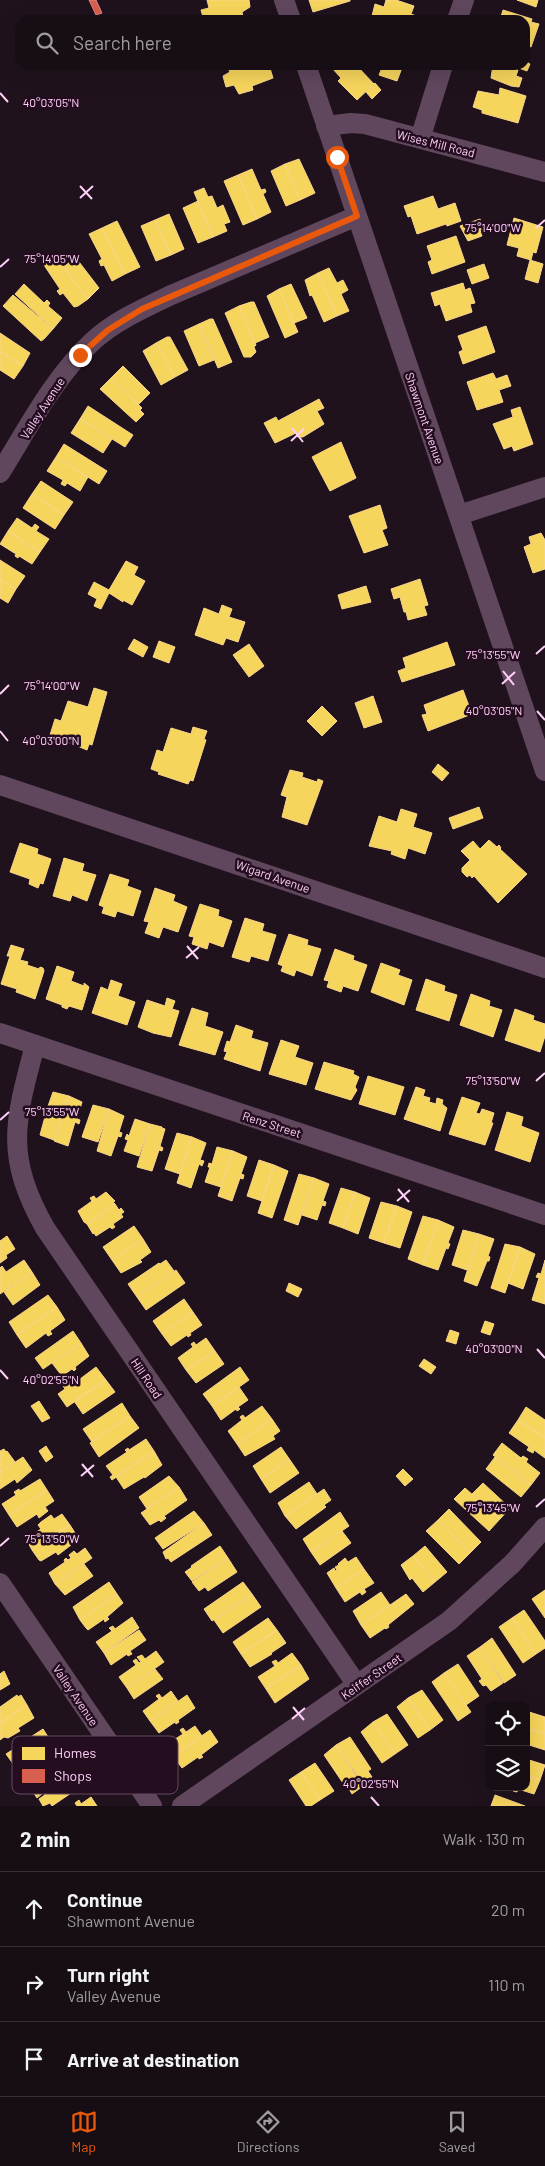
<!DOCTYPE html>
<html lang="en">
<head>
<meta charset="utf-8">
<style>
  :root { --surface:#170e15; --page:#241c22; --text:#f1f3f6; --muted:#9e9ca0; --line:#362e34; --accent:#ea580c }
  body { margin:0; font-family:Barlow,sans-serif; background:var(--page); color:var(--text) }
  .controls { position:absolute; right:15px; bottom:15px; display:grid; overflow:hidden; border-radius:10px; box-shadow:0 5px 20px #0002 }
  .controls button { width:45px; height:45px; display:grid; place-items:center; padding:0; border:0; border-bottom:1px solid var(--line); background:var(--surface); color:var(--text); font:25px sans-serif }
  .stop { position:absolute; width:15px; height:15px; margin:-11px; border:4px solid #ea580c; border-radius:50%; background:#fff }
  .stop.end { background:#ea580c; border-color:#fff; box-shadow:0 1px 5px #0008 }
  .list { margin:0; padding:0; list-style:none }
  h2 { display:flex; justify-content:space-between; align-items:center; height:65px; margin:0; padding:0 20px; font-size:21px }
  h2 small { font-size:16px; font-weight:400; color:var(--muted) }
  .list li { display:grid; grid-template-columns:32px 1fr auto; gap:15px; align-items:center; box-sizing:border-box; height:75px; padding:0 20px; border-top:1px solid var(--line) }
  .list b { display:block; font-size:19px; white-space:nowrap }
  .list p { margin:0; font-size:16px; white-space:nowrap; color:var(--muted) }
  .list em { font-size:16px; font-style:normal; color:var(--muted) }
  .icon { flex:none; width:28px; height:28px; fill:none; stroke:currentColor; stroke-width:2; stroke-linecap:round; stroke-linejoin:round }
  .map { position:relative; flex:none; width:545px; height:1806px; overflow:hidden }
  .search { position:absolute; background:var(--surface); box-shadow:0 5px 20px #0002; left:15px; right:15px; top:15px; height:55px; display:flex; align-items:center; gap:12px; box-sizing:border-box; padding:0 18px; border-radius:15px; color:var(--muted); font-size:19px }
  .sheet { height:290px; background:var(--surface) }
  nav { display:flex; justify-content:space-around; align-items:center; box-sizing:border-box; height:70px; border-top:1px solid var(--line); background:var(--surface); font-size:14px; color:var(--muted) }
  nav a { display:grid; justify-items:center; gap:2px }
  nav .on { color:var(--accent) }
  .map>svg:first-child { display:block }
</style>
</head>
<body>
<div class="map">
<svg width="545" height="1806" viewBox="0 0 545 1806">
  <rect width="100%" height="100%" fill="#1f121c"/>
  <path fill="#f6d55c" stroke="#f9d48b" d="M207,0H249L250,7L242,12L244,20H228L227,16L216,20H204L201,10L209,8Z
    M309,0H350V1L313,12Z
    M386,0H396L414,6L411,14L419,17L418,20H371L375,4L384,7Z
    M517,0H538L536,7Z
    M503,10L532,19L531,22L539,24L531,47L525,44V20H500Z
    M525,61L530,64L527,71L516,67L515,69L518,70L516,76L522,78L519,87L511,86L491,78L493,65H525Z
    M269,65L273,78L252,86L253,90L239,94L234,85L226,87L223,76L230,72L229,70L241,65Z
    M335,65H356L374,84L357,100L338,81L341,78L332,68Z
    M403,65L397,81L379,75L382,68L374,66Z
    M375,83L381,90L372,99L366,92Z
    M500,88L526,96L518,123L482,113V110L473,107L478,91L499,95Z
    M299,159L315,193L300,200L285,164Z
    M285,164L300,200L286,206L271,171Z
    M252,169L261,190L265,189L266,192L263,194L271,212L257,219L238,175Z
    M238,175L257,219L243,225L224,181Z
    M204,188L208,197L212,196L217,208L223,205L230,222L224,224L227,231L213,237L194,192Z
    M433,196L438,209L455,203L461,221L447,226L446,224L417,234L411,216L408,217L404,206Z
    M198,201L213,237L198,243L183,208Z
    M169,214L184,249L171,255L155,220Z
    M514,218L543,227L536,253L533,252L531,260L517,256L519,248L507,245Z
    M480,219L484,229L480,230L482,236L468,241L460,226Z
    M155,220L171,255L156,261L141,226Z
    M117,221L140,267L125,274L102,228Z
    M102,228L125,274L112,281L104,265L101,266L99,261L102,259L89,234Z
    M456,236L465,262L432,274L428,262L432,260L427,246Z
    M55,256L88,299L78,306L74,307L63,293L60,295L57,291L60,289L44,265Z
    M76,258L99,288L88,299L63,267Z
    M530,260L543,264L538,283L525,279Z
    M484,264L489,278L472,284L467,270Z
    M329,268L337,283L343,280L348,290L341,294L349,311L337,316L318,273Z
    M318,273L337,316L324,322L312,295L310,296L305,280Z
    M463,283L465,290L470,288L475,303L470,304L472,312L446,321L440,304L435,306L431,293Z
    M24,284L44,303L47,300L50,303L48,306L62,318L53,329L15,294Z
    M291,284L307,318L294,323L279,289Z
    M279,289L298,332L285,338L267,296Z
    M13,295L53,329L44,339L41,341L3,306Z
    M251,302H254L269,337L255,343L239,306Z
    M239,306L256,345L254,347L256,352L251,357H244L225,313Z
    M210,319H213L232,362L218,368L199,324Z
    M199,324L214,360L199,366L184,331Z
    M486,326L495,352L463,364L459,352L463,350L458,336Z
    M0,333L30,353L23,366L0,352Z
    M167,337H170L188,370L175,377L156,343Z
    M156,343L175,377L161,385L143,351Z
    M0,352L23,366L14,379L0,370Z
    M123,366L150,393L138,405L111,378Z
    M493,373L496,379L507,375L511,386L499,390L503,402L477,410L467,382Z
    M111,378L142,408L140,410L144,414L136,422L100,389Z
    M319,399L324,408L317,411L324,424L303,437H298L296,433L275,443L264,423L276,417L278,421Z
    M88,406L133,435L125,447L80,419Z
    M520,407L533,444L514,451L512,446L504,449L493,424L513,417L511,410Z
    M80,419L112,439L103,453L71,433Z
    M341,442L356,478L330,491L312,457Z
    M64,444L107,471L99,484L56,457Z
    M56,457L88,477L80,491L67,483L65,486L61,484L63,480L47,471Z
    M41,481L73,502L64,515L32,494Z
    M32,494L64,515L55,529L23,508Z
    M380,505L387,528L382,530L388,545L364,553L349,516Z
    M17,518L32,528L35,524L39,527L36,531L49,539L40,552L8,531Z
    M8,531L40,552L32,564L19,556L18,558L15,556L16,554L0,544Z
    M541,533L545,540V569L533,573L524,547L531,544L529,537Z
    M0,560L25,576L16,589L0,579Z
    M126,561L138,567L134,575L145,581L132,605L123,600V602L109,593L101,609L94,606L97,599L88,594L94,582L109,590Z
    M0,579L16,589L8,603L0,598Z
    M420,579L428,605L424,606L427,615L408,620L406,612H404L400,597L394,599L391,589Z
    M366,586L371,602L342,609L338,595Z
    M222,605L232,609L229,617L245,622L238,642L226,638L223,645L195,635L204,608L219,614Z
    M134,639L148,647L143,657L128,649Z
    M159,641L175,647L169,663L153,657Z
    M447,642L455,665L402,682L398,671L406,668L403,658Z
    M249,644L264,666L249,677L233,655Z
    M94,688L107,692L92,745L89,744L87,750L50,735L55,719L61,721L68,701L88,707Z
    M463,690L472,714L428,731L422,715L427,714L424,705Z
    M373,696L382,722L364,728L355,703Z
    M322,706L337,721L322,736L307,721Z
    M193,727L207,731L204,739L206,740L193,781L190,780L188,784L158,774L159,772L151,769L157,750L163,752L171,728L191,734Z
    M438,764L449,773L442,781L432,772Z
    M290,770L303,773L302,777L317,782L318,779L323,781L307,825L282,817L287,797L281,795Z
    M479,807L483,818L453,829L449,818Z
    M401,809L417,814L413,827L432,833L425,854L408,848L405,859L391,854L392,851L369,846L379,816L397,822Z
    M489,840L497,847L499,845L501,848L500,849L527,874L498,903L474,876L472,878L470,875L467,877L462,872V868L470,860L461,851L473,841L480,849Z
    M20,843L38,849L37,854L51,859L43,884L40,883L38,888L29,884L30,879L10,872Z
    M64,858L84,864L82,871L96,875L87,901L72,895L70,901L53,896Z
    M110,874L129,880L127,886L141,891L133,916L117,911L115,917L102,913L104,907L99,905Z
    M155,888L175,895L173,901L187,907L178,932L163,927L159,938L145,933L149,922L144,921Z
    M200,904L219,910L218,916L232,921L223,947L209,942L207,949L192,944L194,937L189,936Z
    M245,918L264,924L262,931L276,935L268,961L251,956L249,962L232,957Z
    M289,934L308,940L307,945L321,949L312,976L296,970L294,976L281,971L283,966L278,964Z
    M11,945L24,949L20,960L28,962L27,965L39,969L40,967L43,968L44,971L35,999L16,992L17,989L1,984L10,956H7Z
    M335,949L354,956L353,960L367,965L358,991L343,986L341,992L327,987L329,981L324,980Z
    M381,963L400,970L398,975L412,980L404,1005L371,992Z
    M57,966L74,972L71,981L84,986V983L89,987L82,1010L69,1006L67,1009L62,1007V1005L46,999Z
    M426,979L445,986L444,991L457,995L449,1021L416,1010Z
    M111,980L122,984L118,996L135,1002L127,1025L92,1013L101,987L108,990Z
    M471,994L490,1001L489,1006L502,1010L493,1037L460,1025Z
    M167,998L175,1001L172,1009L179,1011L171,1037L153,1033L138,1027L147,1000L165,1006Z
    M192,1008L208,1013L205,1026L223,1032L215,1055L179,1045Z
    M515,1009L534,1016L533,1020L545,1024V1036L540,1052L505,1040Z
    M236,1025L253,1031L251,1038L268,1043L260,1071L224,1059L227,1052L224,1051L227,1041L230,1042Z
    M281,1040L299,1046L295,1057L313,1063L306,1085L269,1074Z
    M324,1062L354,1071L353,1074L359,1077L355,1087L357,1090L351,1100L315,1089Z
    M368,1076L404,1087L395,1115L359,1104Z
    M416,1087L425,1090L423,1096L430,1098L429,1102L436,1104L437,1098L443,1100L442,1104L447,1108L440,1131L404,1119Z
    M53,1092L69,1096L54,1140L40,1135L46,1113L43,1112L45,1108L47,1109Z
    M69,1096L82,1102L77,1119L80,1120L79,1124L75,1122L68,1146L54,1141Z
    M462,1097L480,1103L476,1113L480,1114L482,1109L494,1113L491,1123H493L485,1145L449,1134Z
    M93,1105L109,1109L98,1142L82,1137Z
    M109,1109L124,1116L119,1132L122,1133L121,1137L118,1136L111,1156L97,1151Z
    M507,1112L523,1117L521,1126L539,1133L530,1162L495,1150Z
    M135,1119L150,1124L139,1156L124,1151L128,1140L125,1139L127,1134L129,1136Z
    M150,1124L162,1127V1128L165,1129L160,1146L163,1148L162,1151L159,1150L152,1171L137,1167Z
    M177,1133L192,1137L180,1174L165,1169Z
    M192,1137L206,1143L200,1160L204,1161L202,1166L199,1164L191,1188L177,1183Z
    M217,1147L233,1151L221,1187L205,1182L210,1167H208L209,1163L212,1164Z
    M233,1151L247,1157L241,1174L244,1175L243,1179L240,1178L232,1201L218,1196Z
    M259,1160L274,1165L262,1201L247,1196Z
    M274,1165L288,1171L272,1218L258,1213Z
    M299,1174L314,1178L298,1225L284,1220Z
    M314,1178L329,1184L323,1201L326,1202L325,1206L322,1205L317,1220L302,1215Z
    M341,1188L355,1192L343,1228L329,1223Z
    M106,1192L115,1201L113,1202L115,1204L87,1224L84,1222L78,1211L92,1201L90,1198L94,1196L96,1199Z
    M355,1192L370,1198L358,1234L343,1228Z
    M381,1202L397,1206L384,1243L369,1238Z
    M115,1204L119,1210L121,1208L124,1212L121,1214L123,1217L113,1224L115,1227L112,1229L110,1227L96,1236L94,1233L93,1234L87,1224Z
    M397,1206L412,1212L400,1248L384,1243Z
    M423,1216L438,1220L423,1265L408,1259Z
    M438,1220L454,1227L448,1243L450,1244L448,1249L446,1248L438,1270L423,1265Z
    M134,1226L143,1239L112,1260L103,1247Z
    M463,1230L479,1234L467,1270L452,1265Z
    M479,1234L494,1239L488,1256L490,1257L489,1261H487L477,1286L464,1281Z
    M7,1236L15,1249L6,1255L7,1258L0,1263V1241Z
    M143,1239L151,1252L140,1260L142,1262L121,1273L112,1260Z
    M505,1244L520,1247L505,1293L491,1288Z
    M520,1247L535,1254L523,1289L508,1283Z
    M24,1260L32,1272L0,1294V1268L2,1266L6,1272Z
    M166,1260L174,1271L137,1297L128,1284L159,1263L160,1264Z
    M545,1260V1304L532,1300L539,1278L536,1277L538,1273L541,1274Z
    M176,1270L185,1283L146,1310L137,1297Z
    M32,1272L40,1285L13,1305L4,1292Z
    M289,1283L302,1289L298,1297L286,1291Z
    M48,1295L57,1307L17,1335L9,1322Z
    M184,1299L193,1312L162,1334L153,1321Z
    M57,1307L65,1320L50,1331L52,1334L48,1336L46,1333L26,1348L17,1335Z
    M193,1312L202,1325L190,1333L191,1335L188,1337L187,1335L171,1346L162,1334Z
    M485,1321L494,1324L490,1335L481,1332Z
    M450,1330L459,1333L456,1344L446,1341Z
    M73,1331L81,1343L43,1369L35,1358Z
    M206,1338L215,1351L186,1370L178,1358L193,1347L191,1344L194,1342L196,1345Z
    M81,1343L89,1356L75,1367L76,1369L74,1371L72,1369L62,1376L52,1363Z
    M215,1351L224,1364L196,1383L186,1370Z
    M424,1359L436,1367L431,1374L419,1366Z
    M96,1367L106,1380L67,1407L58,1394L65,1389L63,1386L74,1379L76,1382Z
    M240,1367L249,1380L212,1406L203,1394Z
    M106,1380L115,1392L83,1414L74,1401Z
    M239,1387L248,1400L238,1407L240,1409L237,1411L236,1409L221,1420L212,1406Z
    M39,1401L50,1418L42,1422L31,1406Z
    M122,1403L130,1416L92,1442L83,1429Z
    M262,1406L272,1419L237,1444L228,1431L242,1420L240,1417L243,1415L245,1418Z
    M526,1407L545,1420V1438L518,1420Z
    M130,1416L139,1428L99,1457L90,1443Z
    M272,1419L280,1431L273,1436L275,1439L245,1456L237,1444Z
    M518,1420L545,1438V1458L534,1450L533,1453L527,1450L529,1447L509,1433Z
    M146,1439L154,1451L112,1480L110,1477L113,1475L106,1466L127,1452L125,1450L128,1448L129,1450Z
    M502,1443L521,1458L523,1456L528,1459L526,1462L540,1473L531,1485L493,1455Z
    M46,1446L53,1457L46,1462L39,1451Z
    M281,1447L290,1460L261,1479L253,1466Z
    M4,1449L6,1452L7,1451L15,1462L0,1472V1451Z
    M154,1451L162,1465L145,1478L144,1477L124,1489L116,1477Z
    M23,1457L32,1470L17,1483L15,1479L0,1489V1472Z
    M495,1457L531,1485L521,1497L486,1469Z
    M290,1460L299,1473L270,1493L261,1479Z
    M403,1469L413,1479L405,1486L396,1476Z
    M169,1476L179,1487L147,1509L139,1497Z
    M40,1479L47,1490L9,1515L2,1504L16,1495L14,1492L19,1489L20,1491Z
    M309,1482L317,1494L285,1516L278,1503Z
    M483,1483L510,1508L500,1519L472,1494Z
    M179,1487L187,1500L164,1516L166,1518L161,1522L159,1520L150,1525L141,1513Z
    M465,1488L500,1519L489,1531L454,1499Z
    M324,1489L331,1500L324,1505L326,1507L296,1529L285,1516Z
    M47,1490L54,1501L45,1507L48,1511L39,1518L37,1514L17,1527L9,1515Z
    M449,1509L481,1542L470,1553L438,1520Z
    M194,1511L204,1523L163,1549L155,1538Z
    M340,1512L349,1526L311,1552L303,1539Z
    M62,1514L70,1525L32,1550L26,1539L41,1529L38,1525L41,1522L51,1515L54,1519Z
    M438,1520L470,1553L459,1564L426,1531Z
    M204,1523L212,1535L171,1562L168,1558L166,1559L163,1552Z
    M70,1525L77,1536L69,1542L71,1545L58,1555L56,1552L41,1561L39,1560L32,1550Z
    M342,1531L351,1543L320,1565L311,1552Z
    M220,1546L228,1558L192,1581L185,1572L192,1567L191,1566Z
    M425,1546L447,1572L435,1582L413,1556Z
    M85,1548L92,1558L55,1584L49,1573L65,1562L64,1560L66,1558L68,1560L71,1558L69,1555L74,1551L77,1554Z
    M413,1556L435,1582L423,1592L412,1578L410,1580L401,1565Z
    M356,1557L364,1569L336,1588L327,1573L334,1568L335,1571L337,1570L335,1567L339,1565L338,1564L345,1558L348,1562Z
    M228,1558L237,1572L208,1591L205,1587L199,1591L192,1582Z
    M84,1564L93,1576L65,1595L55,1584Z
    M364,1569L374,1583L364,1589L366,1592L362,1595L360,1592L345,1602L336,1588Z
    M109,1582L117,1594L80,1620L73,1607Z
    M243,1582L252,1594L212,1621L204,1609Z
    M545,1590V1618L532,1599Z
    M381,1592L390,1605L361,1625L353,1611Z
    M117,1594L123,1603L107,1617L109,1619L105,1622L104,1619L88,1630L86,1628L80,1620Z
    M252,1594L261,1607L223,1633L214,1620Z
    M406,1594L414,1604L388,1625L389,1627L386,1629L385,1628L370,1638L361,1625Z
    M524,1610L545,1641V1648L536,1654L512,1618Z
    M132,1617L139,1628L104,1653L96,1642L112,1631L109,1628L113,1626L115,1629Z
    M268,1618L277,1630L241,1654L233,1642Z
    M512,1618L536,1654L523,1663L499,1627Z
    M139,1630L146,1640L130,1651L132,1654L128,1656L127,1654L111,1665L104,1653Z
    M277,1630L286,1643L271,1653L272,1654L250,1667L241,1654Z
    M492,1638L516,1675L504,1683L480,1647Z
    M480,1647L503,1683L491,1691L486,1685L483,1686L479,1681L482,1679L467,1656Z
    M156,1651L164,1662L127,1688L119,1677L136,1665L133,1661L136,1659L139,1663L141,1662L137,1657L142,1655L145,1659Z
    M292,1653L301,1665L266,1689L258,1677L275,1666L272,1662L276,1660L278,1663Z
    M458,1664L479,1696L466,1705L444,1673Z
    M301,1665L309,1679L275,1703L266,1689Z
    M155,1669L163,1679L134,1699L127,1688Z
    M4,1671L10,1684L0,1690V1674Z
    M444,1673L471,1712L458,1721L432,1682Z
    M422,1690L443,1720L430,1730L408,1698Z
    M171,1691L178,1701L150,1721L143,1711L159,1699L156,1696L159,1694L162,1698Z
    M17,1695L18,1697L21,1695L27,1705L0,1723V1707Z
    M187,1695L195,1708L178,1720L179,1722L176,1724L175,1722L159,1733L150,1721Z
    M408,1698L430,1730L418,1738L397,1707Z
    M27,1705L34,1718L18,1728L20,1731L8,1738L4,1737L0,1740V1723Z
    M526,1711L545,1717V1734L526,1728Z
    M387,1714L408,1745L395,1754L373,1722Z
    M373,1722L395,1754L382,1763L361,1732Z
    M195,1726L202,1736L173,1756L166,1745L183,1734L180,1730L183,1728L186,1732Z
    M526,1728L545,1734V1750L526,1744Z
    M43,1729L50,1740L14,1765L6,1754L23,1743L21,1741L25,1738L26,1740Z
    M210,1730L218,1742L201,1755L203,1757L199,1759L198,1757L182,1768L173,1756Z
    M350,1737L371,1769L368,1771L372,1777L363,1784L336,1745Z
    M336,1745L363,1786L352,1794L347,1785L345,1786L324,1755Z
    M526,1759L545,1765L540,1780L526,1776Z
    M66,1763L74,1775L45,1795L43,1793L37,1798L30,1787L37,1782L36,1780L47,1772L50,1775Z
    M315,1763L334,1791L320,1800L301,1772Z
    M301,1772L320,1800L311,1806H306L289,1780Z
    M74,1775L80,1782L78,1784L80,1787L52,1806L50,1803L43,1806L39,1799Z
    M526,1776L540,1780L534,1794L518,1789L517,1792L513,1791V1787H526Z
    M495,1795L525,1806H491Z
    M91,1797L97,1806H77L75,1803L79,1800L81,1804Z"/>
  <path fill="#d6604d" stroke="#e28281" d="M89,0H96L102,13L96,15Z"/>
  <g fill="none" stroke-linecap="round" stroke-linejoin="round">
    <path stroke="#60475e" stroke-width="20" d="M284,0L291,20
      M457,20L464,0
      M306,65L545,771
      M326,126L351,123L365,124L545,172
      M420,139L443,65
      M0,473C28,428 54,377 93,341C115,321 142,309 169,296L357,216
      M459,515L545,487
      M0,785L545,968
      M0,1033L545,1215
      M35,1045C15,1121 4,1155 45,1228L357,1685
      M0,1583L152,1806
      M182,1806L449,1621L512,1564L545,1527"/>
  </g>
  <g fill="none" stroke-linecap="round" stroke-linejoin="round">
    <path stroke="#ea580c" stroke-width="6" d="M80,355L108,330L142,309L357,216L337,157"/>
  </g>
  <path fill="none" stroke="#ffd0f9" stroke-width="2" d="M0,93L8,102M80,186L92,199M80,198L93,186M536,228L545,220M0,267L9,259M292,428L303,442M291,441L304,429M536,654L545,646M503,671L514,685M502,684L515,672M0,694L9,685M537,711L545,720M0,731L8,741M187,946L198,959M186,958L199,947M536,1081L545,1073M0,1120L9,1112M398,1189L409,1202M397,1201L410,1190M537,1349L545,1358M0,1370L8,1379M82,1464L93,1477M81,1476L94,1465M536,1507L545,1499M0,1546L9,1538M293,1707L304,1720M292,1719L305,1708M371,1797L379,1806"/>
  <g text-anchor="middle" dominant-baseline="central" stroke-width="5" stroke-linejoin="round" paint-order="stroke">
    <g font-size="12" fill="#ffd0f9" stroke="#240d1f">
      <text transform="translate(436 143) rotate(14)">Wises Mill Road</text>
      <text transform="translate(42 408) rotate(-57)">Valley Avenue</text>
      <text transform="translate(425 418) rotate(71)">Shawmont Avenue</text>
      <text transform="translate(273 876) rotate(19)">Wigard Avenue</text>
      <text transform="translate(272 1124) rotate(18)">Renz Street</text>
      <text transform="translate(147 1378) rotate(56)">Hill Road</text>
      <text transform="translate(371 1676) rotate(-35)">Keiffer Street</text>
      <text transform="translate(76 1695) rotate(56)">Valley Avenue</text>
    </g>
  </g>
  <rect x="12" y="1736" width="166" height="58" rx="8" fill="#240d1f" stroke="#664860" stroke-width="1"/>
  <rect x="22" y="1747" width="23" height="13" fill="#f6d55c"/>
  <rect x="22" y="1769" width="23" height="14" fill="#d6604d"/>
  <g font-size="14" fill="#ffd0f9">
    <text x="54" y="1758">Homes</text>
    <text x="54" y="1781">Shops</text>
  </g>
  <g font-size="12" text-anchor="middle" fill="#ffd0f9" stroke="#240d1f" stroke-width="5" stroke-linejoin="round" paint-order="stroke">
    <text x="51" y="107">40°03'05"N</text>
    <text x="493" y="232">75°14'00"W</text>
    <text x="52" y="263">75°14'05"W</text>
    <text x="493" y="659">75°13'55"W</text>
    <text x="52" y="690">75°14'00"W</text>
    <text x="494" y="715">40°03'05"N</text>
    <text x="51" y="745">40°03'00"N</text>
    <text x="493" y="1085">75°13'50"W</text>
    <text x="52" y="1116">75°13'55"W</text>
    <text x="494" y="1353">40°03'00"N</text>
    <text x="51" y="1384">40°02'55"N</text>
    <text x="493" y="1512">75°13'45"W</text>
    <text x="52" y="1543">75°13'50"W</text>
    <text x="371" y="1788">40°02'55"N</text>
  </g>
</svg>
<div class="controls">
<button><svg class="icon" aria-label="locate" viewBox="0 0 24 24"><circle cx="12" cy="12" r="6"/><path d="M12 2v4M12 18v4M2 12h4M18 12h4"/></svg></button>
<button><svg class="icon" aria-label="layers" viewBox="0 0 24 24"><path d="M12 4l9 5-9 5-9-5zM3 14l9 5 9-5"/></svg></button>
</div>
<div class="stop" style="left:337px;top:157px"></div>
<div class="stop end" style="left:80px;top:355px"></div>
<div class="search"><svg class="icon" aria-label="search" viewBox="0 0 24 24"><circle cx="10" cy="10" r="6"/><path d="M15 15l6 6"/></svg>Search here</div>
</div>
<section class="sheet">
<h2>2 min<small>Walk · 130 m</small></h2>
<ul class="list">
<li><svg class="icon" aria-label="ahead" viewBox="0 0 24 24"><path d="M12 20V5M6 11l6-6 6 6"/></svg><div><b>Continue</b><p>Shawmont Avenue</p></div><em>20 m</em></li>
<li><svg class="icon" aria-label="right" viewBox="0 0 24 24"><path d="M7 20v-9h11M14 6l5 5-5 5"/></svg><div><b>Turn right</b><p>Valley Avenue</p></div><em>110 m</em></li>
<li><svg class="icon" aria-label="arrive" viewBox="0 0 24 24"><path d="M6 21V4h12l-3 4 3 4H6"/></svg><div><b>Arrive at destination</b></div></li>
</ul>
</section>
<nav>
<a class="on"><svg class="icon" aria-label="map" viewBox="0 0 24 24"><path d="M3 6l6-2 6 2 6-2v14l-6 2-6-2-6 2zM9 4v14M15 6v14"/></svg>Map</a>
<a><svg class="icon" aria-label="directions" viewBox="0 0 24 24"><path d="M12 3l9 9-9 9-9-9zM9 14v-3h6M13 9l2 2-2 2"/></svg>Directions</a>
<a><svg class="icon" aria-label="saved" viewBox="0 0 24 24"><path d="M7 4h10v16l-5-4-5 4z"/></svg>Saved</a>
</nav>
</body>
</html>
